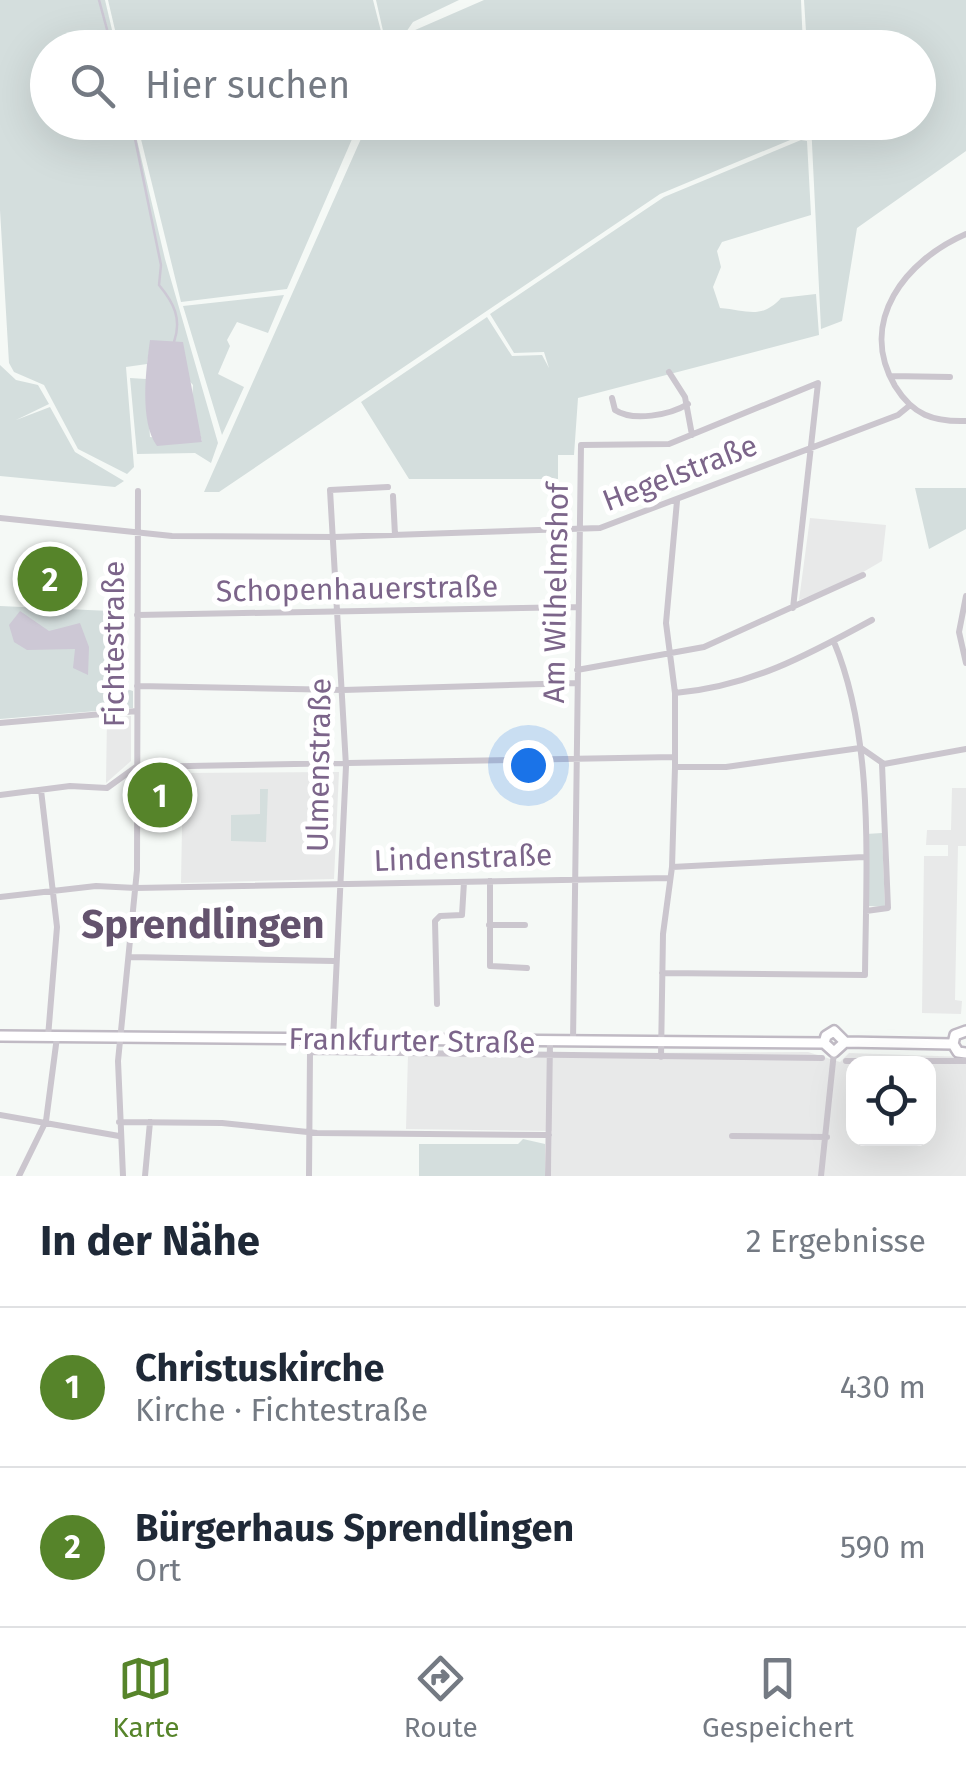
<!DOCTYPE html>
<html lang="de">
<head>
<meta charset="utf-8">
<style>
  :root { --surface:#fff; --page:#f2f2f3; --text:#1f2937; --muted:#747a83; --line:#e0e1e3; --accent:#56842a }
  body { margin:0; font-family:"Fira Sans",sans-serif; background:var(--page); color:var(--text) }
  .controls { position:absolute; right:30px; bottom:30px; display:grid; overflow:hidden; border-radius:20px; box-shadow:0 10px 40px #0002 }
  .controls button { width:90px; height:90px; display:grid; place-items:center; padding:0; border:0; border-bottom:2px solid var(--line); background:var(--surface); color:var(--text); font:50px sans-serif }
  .you { position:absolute; left:528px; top:765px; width:35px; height:35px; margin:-25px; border:8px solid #fff; border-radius:50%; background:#1a73e8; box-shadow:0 0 0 15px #1a73e833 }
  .badge { display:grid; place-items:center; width:65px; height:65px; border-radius:50%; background:var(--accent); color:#fff; font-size:32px; font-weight:700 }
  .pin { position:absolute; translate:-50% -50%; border:5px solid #fff; box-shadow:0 2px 10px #0006 }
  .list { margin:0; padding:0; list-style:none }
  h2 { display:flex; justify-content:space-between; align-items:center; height:130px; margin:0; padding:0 40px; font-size:42px }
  h2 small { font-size:32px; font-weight:400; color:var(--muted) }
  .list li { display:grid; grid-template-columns:65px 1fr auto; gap:30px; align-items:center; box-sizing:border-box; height:160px; padding:0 40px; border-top:2px solid var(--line) }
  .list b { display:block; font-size:38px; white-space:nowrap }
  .list p { margin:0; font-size:32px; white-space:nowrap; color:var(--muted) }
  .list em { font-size:32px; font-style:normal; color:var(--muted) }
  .icon { flex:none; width:55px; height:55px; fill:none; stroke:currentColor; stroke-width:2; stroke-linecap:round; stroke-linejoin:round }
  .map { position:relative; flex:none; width:966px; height:1176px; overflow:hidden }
  .search { position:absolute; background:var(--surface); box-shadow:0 10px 40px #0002; left:30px; right:30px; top:30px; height:110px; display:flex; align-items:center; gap:25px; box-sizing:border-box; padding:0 35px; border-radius:55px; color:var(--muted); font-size:38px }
  .sheet { height:450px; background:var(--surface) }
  nav { display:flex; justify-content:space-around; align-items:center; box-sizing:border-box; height:140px; border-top:2px solid var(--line); background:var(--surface); font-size:28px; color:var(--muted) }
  nav a { display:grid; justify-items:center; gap:5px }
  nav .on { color:var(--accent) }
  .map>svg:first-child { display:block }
</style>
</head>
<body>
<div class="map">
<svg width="966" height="1176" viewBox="0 0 966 1176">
  <rect width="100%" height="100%" fill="#f5f9f6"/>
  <path fill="#e8e9e9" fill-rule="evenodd" d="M810,518L886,525L882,561L841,585L799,600Z
    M131,716V761L106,783L107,717Z
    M339,772L334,879L181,883L183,773Z
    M952,788H966V846H958L955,1000L962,1001L961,1014L922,1013L924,856H948V845H926L927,830H951Z
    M808,1052L840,1062L849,1053L966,1057V1176H551L552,1131L406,1129L408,1054ZM854,1064H928V1138H854Z"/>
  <path fill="#d4dedd" d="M0,0H105L116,47L48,48V122L133,123L165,259L218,443L211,463L195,453L137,454L130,378L146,379L150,437L202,442L192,401L193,385L151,340L147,364L126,367L134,467L127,474L78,449L44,385L14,372L9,363L0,210Z
    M108,0H373L385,47H119Z
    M376,0H459L413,22L395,48L386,44Z
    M484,0H801L803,47H581L606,33L574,47H400L406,34Z
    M804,0H966V151L857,228L842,321L821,329L811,123L918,122V48L807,47Z
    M137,123H359L287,289L181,302Z
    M368,123L807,122V133L660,194L219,492H204Z
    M801,140L807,141L811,215L722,242L717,251L721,267L713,287L720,308C747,310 761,320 781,298L816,294L819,335L578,398L574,455H558V479H409L361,402L487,317L512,356L542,355L549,368L544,352L514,353L490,314L664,197Z
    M284,295L268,333L237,322L227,340L230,346L218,374L244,387L222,435L183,306Z
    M0,365L16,380L38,385L49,404L16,420L50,407L75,452L124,481L115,487L0,476Z
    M915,488H966V529L929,549Z
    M0,606L110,611L111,684L133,691V708L0,719Z
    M260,789H268L266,842L231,841V815L260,814Z
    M882,833L885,907L869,906L866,834Z
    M523,1139L545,1144V1176H419V1144H518Z"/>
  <path fill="#cdc8d5" d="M150,340L183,342L202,442L157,446C139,421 146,369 150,340Z
    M20,611L49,631L80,623L89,647L88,675L73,668L75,649L27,650L14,642L9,625Z"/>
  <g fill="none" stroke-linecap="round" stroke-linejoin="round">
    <path stroke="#cdc8d5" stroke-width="2.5" d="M99,0L112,48
      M127,122L133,129L161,265L159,285C174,303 182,319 174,342"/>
    <g stroke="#c0bac4" stroke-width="14">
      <path id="secondary" d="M0,1036L824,1043
        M845,1042L953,1044
        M824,1043L826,1036L834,1031L845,1042
        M824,1043L834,1052L845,1042
        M953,1044L955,1035L966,1031
        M953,1044L958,1052L966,1053"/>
    </g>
    <path stroke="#cbc6ce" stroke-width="6" d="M966,234C906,260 857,321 895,386C913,415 933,422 966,421
      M669,372L685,397L692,435
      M890,376L950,377
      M612,398L615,410C633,422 670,415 688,404
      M393,496L395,535
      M0,518L172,536L334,537L600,528L898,415L909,406
      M966,596L959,632L966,663
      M137,615L578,607
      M577,670L704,647L863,575
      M137,686L343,690L577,683
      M675,693C749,687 808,655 872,620
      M0,723L137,711
      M861,748L884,764L966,749
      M675,767H726L860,748
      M41,790L57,927L48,1037
      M0,795L70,786L107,788L136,767L675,757
      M672,867L864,857
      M490,881V966L527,968
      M0,897L96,886L136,888L670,878
      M866,911L888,908L882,764
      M489,925H525
      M131,957L334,961
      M662,973L865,975C866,869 875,740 834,642
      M437,1004L435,921L440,916L462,915L464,882
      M333,1040L346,766L330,490L388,487
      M573,1042L581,445L669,444L818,383L793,608
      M661,1057L663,934L672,867L675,767V693L666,623L677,501
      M846,1061H966
      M0,1115L119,1136
      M119,1122L222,1123L317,1133L549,1135
      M732,1136L827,1137
      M19,1176L46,1121L57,1037
      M123,1176L118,1061L137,870L138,491
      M145,1176L150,1122
      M309,1176L310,1052L822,1058
      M548,1176L550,1042
      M821,1176L834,1052"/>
    <use href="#secondary" stroke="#fff" stroke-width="9"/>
  </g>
  <g text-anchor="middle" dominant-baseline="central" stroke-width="10" stroke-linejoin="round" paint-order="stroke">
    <g font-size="30" fill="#7c658a" stroke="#fff">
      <text transform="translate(680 473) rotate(-21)">Hegelstraße</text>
      <text transform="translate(357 589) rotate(-1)">Schopenhauerstraße</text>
      <text transform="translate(556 593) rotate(-89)">Am Wilhelmshof</text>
      <text transform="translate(114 644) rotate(-90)">Fichtestraße</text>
      <text transform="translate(319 765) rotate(-89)">Ulmenstraße</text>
      <text transform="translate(463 858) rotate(-2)">Lindenstraße</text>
      <text transform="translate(412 1041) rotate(1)">Frankfurter Straße</text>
    </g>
    <g font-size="40" font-weight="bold" fill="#64536e" stroke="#fff">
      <text x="203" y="925">Sprendlingen</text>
    </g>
  </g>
</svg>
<div class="controls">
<button><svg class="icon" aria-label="locate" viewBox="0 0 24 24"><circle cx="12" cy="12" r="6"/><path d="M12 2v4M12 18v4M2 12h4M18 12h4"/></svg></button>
</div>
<div class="you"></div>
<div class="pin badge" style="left:160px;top:795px">1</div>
<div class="pin badge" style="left:50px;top:579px">2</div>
<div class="search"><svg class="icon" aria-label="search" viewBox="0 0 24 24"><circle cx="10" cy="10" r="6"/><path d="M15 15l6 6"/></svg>Hier suchen</div>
</div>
<section class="sheet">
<h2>In der Nähe<small>2 Ergebnisse</small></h2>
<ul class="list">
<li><span class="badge">1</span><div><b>Christuskirche</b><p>Kirche · Fichtestraße</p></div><em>430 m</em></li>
<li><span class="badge">2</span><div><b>Bürgerhaus Sprendlingen</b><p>Ort</p></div><em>590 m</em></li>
</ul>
</section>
<nav>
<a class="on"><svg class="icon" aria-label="map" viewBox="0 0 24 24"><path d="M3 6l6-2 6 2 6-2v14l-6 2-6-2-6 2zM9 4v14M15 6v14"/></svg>Karte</a>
<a><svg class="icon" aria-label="directions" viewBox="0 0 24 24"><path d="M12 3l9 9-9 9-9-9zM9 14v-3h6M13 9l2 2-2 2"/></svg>Route</a>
<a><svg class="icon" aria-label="saved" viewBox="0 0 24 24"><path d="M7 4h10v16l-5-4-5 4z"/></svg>Gespeichert</a>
</nav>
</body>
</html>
